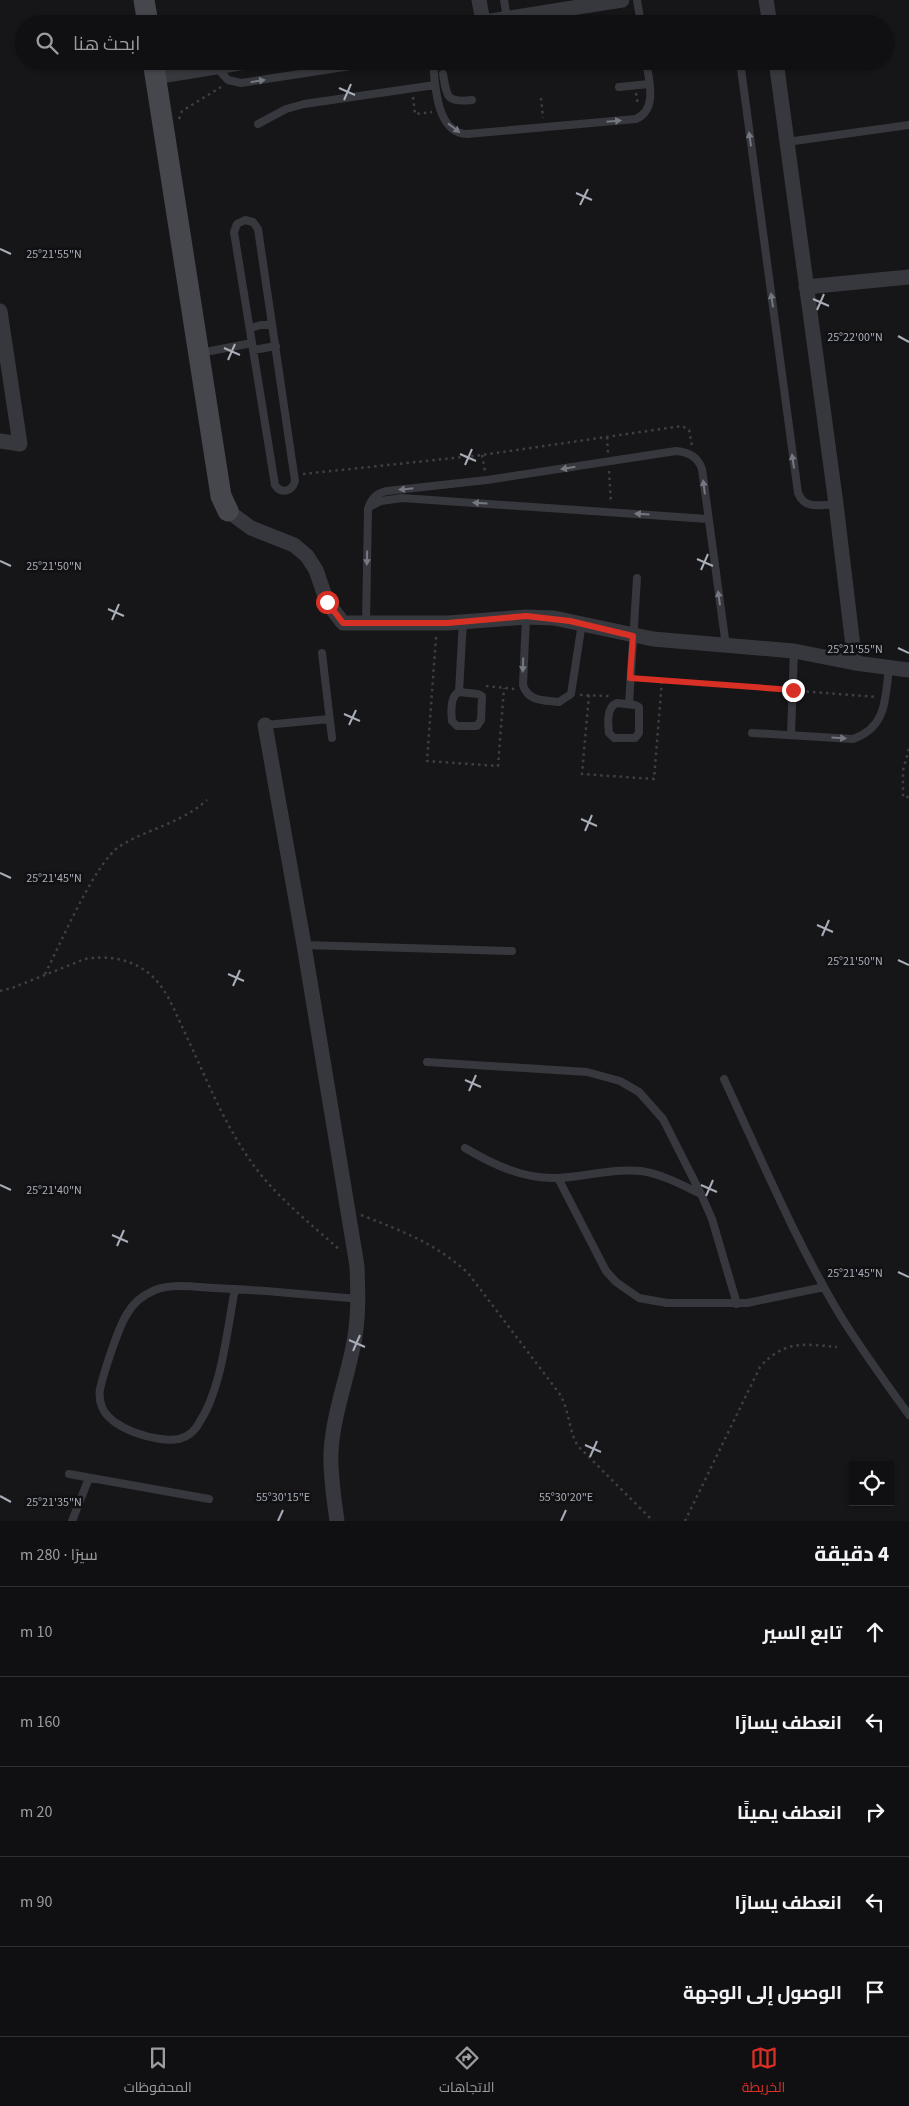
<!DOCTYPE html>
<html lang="ar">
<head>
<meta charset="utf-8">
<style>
  :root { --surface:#101012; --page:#19191b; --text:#f1f3f6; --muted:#9c9d9f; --line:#303032; --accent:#d93025 }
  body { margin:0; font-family:"Source Sans 3",Cairo,sans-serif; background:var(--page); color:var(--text); direction:rtl }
  .controls { position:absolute; right:15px; bottom:15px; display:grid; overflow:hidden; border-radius:0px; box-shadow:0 1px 4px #0004 }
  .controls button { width:45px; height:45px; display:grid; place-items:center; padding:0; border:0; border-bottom:1px solid var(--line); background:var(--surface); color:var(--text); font:25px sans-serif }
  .stop { position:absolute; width:15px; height:15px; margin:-11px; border:4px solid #d93025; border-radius:50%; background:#fff }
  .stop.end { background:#d93025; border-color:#fff; box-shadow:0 1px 5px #0008 }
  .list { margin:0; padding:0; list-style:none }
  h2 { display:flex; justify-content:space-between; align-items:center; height:65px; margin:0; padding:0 20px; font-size:21px }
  h2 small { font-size:16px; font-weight:400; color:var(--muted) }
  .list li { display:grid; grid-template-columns:32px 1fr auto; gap:15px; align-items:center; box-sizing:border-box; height:90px; padding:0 20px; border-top:1px solid var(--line) }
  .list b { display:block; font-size:19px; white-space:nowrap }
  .list em { font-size:16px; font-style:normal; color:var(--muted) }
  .icon { flex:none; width:28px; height:28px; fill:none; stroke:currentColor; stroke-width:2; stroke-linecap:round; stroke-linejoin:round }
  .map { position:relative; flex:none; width:909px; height:1521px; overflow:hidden; direction:ltr }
  .search { position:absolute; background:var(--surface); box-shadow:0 1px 4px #0004; left:15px; right:15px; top:15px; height:55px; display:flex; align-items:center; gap:12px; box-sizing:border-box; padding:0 18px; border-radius:28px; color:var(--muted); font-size:19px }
  .sheet { height:515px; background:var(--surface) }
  nav { display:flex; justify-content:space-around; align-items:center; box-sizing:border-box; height:70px; border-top:1px solid var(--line); background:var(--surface); font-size:14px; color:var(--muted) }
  nav a { display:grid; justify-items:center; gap:2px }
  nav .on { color:var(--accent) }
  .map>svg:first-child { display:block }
</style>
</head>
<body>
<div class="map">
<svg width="909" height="1521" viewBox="0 0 909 1521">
  <rect width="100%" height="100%" fill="#161618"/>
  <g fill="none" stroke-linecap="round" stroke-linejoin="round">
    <path stroke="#3d3f44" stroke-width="2.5" stroke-dasharray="2.5 4" stroke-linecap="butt" d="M636,93L638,105
      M413,97L415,114L432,112
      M541,98L543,118
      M179,119L182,111L221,87
      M607,437L608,453
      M482,455L485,471
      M609,471L611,503
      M303,474L482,455L682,426L689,430L692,446
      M436,637L427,761L498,766L504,688
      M638,678L785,690
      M486,686L515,689
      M800,691L877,697
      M580,695L609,696
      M589,695L582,774L654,779L662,680
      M909,749L903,770V797H909
      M45,974C60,945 95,862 120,846C149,828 180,824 207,800
      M0,991L12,988L85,959C109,955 133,959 152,976C169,992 176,1015 186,1035C206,1078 224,1124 252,1163C276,1197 310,1223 341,1251
      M361,1215C402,1231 435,1243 468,1273L559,1393C570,1410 568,1430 578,1446L653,1521
      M685,1521L760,1367C784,1340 804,1344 837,1347"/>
    <path stroke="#37383d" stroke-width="8" d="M504,0L507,18
      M637,0L641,24
      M433,61C435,84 436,133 467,134L636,119C658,109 649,81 646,61
      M740,61L798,493C805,510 820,505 836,504
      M216,67L228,80L241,83L383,61
      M443,74C447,97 446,103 472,100
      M619,87L649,84
      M258,124L286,109L304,104L435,85
      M787,142L909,125
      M245,220L253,222L258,229L295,481C292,492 281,494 275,485L234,232L237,224Z
      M250,328L261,325H272
      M253,350L276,346
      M200,353L252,343
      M369,507L381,501L402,498L708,519
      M526,617L523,685C528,702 545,700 559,702L571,694L582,623
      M366,623L368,509C371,499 376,493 387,491L487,480L676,451C689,452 698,457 702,469L726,646
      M322,653L332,738
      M459,692L478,694L482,696L481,720L477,726H457L452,721C451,712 450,696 459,692Z
      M459,692L463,621
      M617,703L635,705L639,707V733L635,738H614L609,733C608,724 606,707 617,703Z
      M629,704L637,578
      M265,725L329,719
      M752,733L853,739C887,727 885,699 889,668
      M791,735L794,651
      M304,945L512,951
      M427,1062L587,1072L620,1081L639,1092L663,1119L701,1194L712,1219L737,1304
      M724,1079C761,1158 795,1240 840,1315C861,1349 885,1382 909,1415
      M465,1148C494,1165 523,1179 557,1178C585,1177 613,1168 641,1171C662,1174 682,1185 701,1194
      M558,1178L606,1271L616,1282L639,1298L667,1303H747L824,1287
      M235,1289C227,1329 222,1389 199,1423C195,1431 187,1437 179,1439C157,1443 111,1429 102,1407C100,1402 99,1395 100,1389C104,1372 118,1328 127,1314C133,1303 143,1295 155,1290C173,1283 196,1287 215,1288C263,1290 311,1295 359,1299
      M69,1474L209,1499
      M72,1521L89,1478"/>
    <path stroke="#37383d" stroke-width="15" d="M479,0L483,22
      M766,0L770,24
      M472,24L622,0
      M776,61L836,504L855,663
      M155,77L252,61
      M806,287L909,277
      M0,311L20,444L0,441
      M228,511L251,528L294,545L307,556L316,570L327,602L343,623H448L526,617L554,618L653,639L794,651L855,663L909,670
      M265,725L304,945L357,1266C358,1293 359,1319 353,1347C346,1382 333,1416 331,1452C330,1475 334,1498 337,1521"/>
    <path stroke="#45474d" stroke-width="21" d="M144,0L148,24
      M153,61L221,496L228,511"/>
  </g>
  <defs><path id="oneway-solid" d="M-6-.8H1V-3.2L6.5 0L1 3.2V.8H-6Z" transform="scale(1.25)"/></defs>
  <g fill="#757881">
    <use href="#oneway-solid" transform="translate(258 81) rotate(-9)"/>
    <use href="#oneway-solid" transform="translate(614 121) rotate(-5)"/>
    <use href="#oneway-solid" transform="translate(454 128) rotate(37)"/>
    <use href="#oneway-solid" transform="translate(750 139) rotate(-98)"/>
    <use href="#oneway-solid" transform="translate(772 300) rotate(-98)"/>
    <use href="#oneway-solid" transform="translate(793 461) rotate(-98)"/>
    <use href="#oneway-solid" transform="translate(568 468) rotate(171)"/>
    <use href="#oneway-solid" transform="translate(704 487) rotate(-97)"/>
    <use href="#oneway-solid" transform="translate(406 489) rotate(174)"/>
    <use href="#oneway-solid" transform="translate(480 503) rotate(-176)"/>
    <use href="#oneway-solid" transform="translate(642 514) rotate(-176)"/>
    <use href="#oneway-solid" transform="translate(367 558) rotate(91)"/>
    <use href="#oneway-solid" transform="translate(719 598) rotate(-98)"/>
    <use href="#oneway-solid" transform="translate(523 665) rotate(92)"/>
    <use href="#oneway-solid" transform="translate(839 738) rotate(4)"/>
  </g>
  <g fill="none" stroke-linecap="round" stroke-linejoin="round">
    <path stroke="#d93025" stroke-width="6" d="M327,602L343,623H448L526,616L570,621L633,636L630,678L793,690"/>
  </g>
  <path fill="none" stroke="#a8adb8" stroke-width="2" d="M339,88L355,95M344,100L351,84M576,193L592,200M580,205L588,189M0,249L11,254M813,299L829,306M817,310L824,294M898,336L909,342M224,348L240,355M228,360L235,344M460,454L476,461M465,465L472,449M697,559L713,566M0,561L11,566M701,570L708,554M108,609L124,616M112,620L119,604M898,648L909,653M344,714L360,721M349,725L356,710M581,819L597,826M585,831L592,815M0,873L11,878M817,925L833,932M822,936L829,920M898,960L909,965M228,974L244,981M233,986L240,970M465,1080L481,1087M469,1091L476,1075M0,1185L11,1190M701,1185L717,1192M706,1196L713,1180M112,1235L128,1242M117,1246L124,1230M898,1272L909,1277M349,1340L365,1347M353,1351L360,1335M585,1445L601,1452M590,1457L597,1441M0,1496L11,1502M278,1521L283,1510M561,1521L566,1510"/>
  <g font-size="12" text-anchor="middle" fill="#a8adb8" stroke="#111113" stroke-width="5" stroke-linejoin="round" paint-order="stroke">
    <text x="54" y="258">25°21'55"N</text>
    <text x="855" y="341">25°22'00"N</text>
    <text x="54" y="570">25°21'50"N</text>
    <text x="855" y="653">25°21'55"N</text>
    <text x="54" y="882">25°21'45"N</text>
    <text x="855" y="965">25°21'50"N</text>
    <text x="54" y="1194">25°21'40"N</text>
    <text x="855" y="1277">25°21'45"N</text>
    <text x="283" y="1501">55°30'15"E</text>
    <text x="566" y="1501">55°30'20"E</text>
    <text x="54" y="1506">25°21'35"N</text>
  </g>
</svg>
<div class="controls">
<button><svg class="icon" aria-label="locate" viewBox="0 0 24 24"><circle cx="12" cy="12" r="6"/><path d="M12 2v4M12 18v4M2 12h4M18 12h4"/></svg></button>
</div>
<div class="stop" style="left:327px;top:602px"></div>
<div class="stop end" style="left:793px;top:690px"></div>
<div class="search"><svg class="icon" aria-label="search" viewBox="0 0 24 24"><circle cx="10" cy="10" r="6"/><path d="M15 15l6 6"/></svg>ابحث هنا</div>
</div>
<section class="sheet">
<h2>4 دقيقة<small>سيرًا · 280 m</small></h2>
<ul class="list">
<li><svg class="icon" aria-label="ahead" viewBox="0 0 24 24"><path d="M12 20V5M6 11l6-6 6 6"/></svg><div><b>تابع السير</b></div><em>10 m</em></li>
<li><svg class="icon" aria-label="left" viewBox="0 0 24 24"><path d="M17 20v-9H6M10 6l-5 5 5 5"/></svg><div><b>انعطف يسارًا</b></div><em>160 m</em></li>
<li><svg class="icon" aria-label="right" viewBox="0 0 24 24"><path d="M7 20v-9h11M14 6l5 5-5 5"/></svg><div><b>انعطف يمينًا</b></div><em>20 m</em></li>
<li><svg class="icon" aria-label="left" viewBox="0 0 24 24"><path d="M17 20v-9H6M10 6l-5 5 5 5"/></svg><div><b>انعطف يسارًا</b></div><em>90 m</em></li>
<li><svg class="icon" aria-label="arrive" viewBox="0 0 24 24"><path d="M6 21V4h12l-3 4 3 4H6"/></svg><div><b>الوصول إلى الوجهة</b></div></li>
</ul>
</section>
<nav>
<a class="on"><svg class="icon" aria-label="map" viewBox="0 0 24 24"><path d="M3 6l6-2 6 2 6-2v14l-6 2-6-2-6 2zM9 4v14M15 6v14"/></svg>الخريطة</a>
<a><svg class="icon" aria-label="directions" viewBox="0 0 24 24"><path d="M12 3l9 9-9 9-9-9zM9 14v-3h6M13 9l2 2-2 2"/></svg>الاتجاهات</a>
<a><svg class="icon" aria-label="saved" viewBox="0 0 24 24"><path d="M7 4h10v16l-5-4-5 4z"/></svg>المحفوظات</a>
</nav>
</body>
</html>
